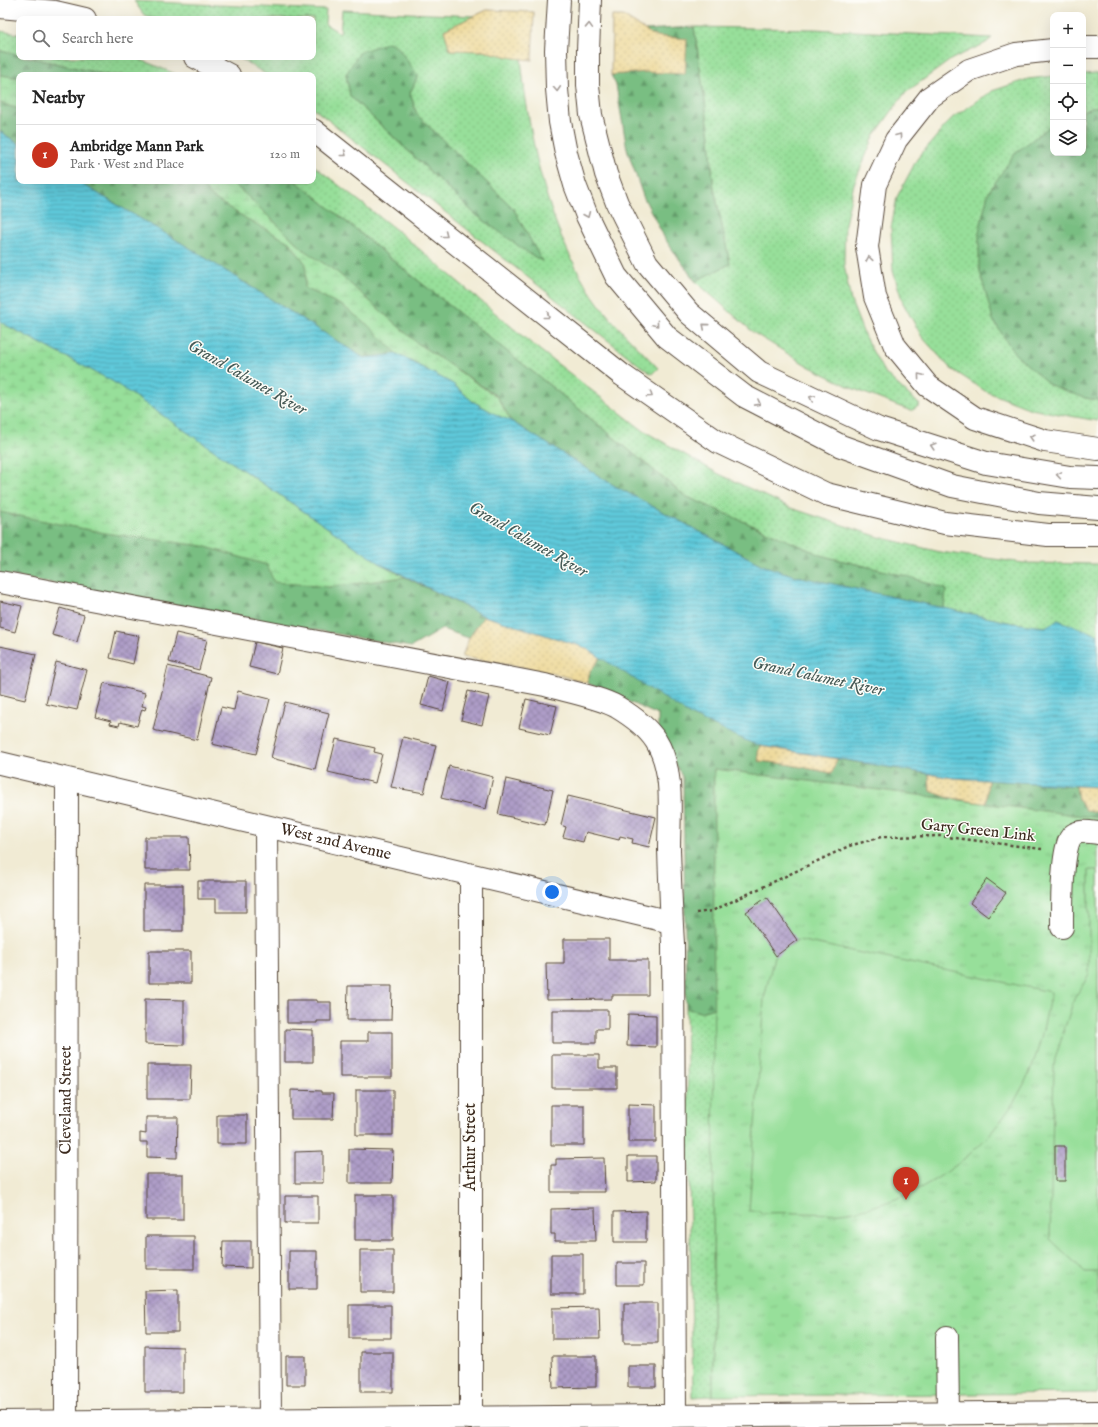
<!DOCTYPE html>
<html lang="en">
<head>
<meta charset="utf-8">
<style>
  :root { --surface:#fff; --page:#f2f2f2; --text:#222; --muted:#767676; --line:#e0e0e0; --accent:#c8321e }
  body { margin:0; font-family:"IM FELL English",serif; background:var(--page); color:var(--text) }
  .controls { position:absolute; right:12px; top:12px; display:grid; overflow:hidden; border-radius:8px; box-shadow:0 4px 16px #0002 }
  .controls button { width:36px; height:36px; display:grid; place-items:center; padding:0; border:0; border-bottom:1px solid var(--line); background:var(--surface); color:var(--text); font:20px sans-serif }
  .you { position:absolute; left:552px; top:892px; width:14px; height:14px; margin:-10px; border:3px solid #fff; border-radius:50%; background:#1a73e8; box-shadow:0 0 0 6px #1a73e833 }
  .badge { display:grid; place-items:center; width:26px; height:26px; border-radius:50%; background:var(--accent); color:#fff; font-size:13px; font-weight:700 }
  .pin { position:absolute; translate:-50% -33px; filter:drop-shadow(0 1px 2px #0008) }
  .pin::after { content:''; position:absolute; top:21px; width:14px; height:12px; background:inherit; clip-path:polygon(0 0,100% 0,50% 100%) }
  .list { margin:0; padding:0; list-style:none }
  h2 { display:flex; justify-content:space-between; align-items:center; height:52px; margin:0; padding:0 16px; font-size:17px }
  h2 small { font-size:13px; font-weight:400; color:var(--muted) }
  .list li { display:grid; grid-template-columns:26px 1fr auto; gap:12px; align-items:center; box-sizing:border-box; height:60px; padding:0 16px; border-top:1px solid var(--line) }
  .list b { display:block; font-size:15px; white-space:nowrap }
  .list p { margin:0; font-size:13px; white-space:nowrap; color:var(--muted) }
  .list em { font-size:13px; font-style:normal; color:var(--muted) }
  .icon { flex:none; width:22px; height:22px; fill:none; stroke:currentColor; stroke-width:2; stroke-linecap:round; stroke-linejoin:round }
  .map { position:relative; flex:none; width:1098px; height:1427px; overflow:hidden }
  .search { position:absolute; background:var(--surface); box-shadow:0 4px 16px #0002; left:16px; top:16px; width:300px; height:44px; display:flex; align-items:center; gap:10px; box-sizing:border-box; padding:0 14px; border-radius:8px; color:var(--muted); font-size:15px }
  .panel { position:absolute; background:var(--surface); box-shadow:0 4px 16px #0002; left:16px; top:72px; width:300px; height:112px; border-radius:8px }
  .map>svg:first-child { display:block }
</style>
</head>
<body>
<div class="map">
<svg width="1098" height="1427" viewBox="0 0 1098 1427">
  <defs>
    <pattern id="grass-dots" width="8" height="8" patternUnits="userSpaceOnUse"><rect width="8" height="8" fill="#97df9a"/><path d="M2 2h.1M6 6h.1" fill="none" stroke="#83c084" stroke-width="1.8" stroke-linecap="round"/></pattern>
    <pattern id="forest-firs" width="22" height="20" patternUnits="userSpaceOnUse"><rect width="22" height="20" fill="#79be82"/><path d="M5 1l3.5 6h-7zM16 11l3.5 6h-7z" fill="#649b6a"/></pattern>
    <pattern id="wetland-marsh" width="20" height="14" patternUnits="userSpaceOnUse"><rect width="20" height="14" fill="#97df9a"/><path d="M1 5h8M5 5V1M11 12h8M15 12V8" fill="none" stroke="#83c084"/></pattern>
    <pattern id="sand-dots" width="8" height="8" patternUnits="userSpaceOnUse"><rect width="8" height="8" fill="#eeda9e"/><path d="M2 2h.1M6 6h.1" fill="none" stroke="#cdbb88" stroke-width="1.8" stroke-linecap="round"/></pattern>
    <pattern id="park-tufts" width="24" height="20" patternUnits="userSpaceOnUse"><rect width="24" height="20" fill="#97df9a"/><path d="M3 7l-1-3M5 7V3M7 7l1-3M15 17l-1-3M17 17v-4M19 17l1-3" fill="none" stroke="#83c084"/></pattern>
    <pattern id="water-rules" width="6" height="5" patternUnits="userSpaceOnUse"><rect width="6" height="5" fill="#5fc9da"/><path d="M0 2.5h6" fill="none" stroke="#50a3b0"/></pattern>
    <pattern id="building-cross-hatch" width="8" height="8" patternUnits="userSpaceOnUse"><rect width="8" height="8" fill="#ae9dc8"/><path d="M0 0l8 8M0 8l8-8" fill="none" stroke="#8f80a2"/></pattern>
  </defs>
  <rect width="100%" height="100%" fill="#fdfcf7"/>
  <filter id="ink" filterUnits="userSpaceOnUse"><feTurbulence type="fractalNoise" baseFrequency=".025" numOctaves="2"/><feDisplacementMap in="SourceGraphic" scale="8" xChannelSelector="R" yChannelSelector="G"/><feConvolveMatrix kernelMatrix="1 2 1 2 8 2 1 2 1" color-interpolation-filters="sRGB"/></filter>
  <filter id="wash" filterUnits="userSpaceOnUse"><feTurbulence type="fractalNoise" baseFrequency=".012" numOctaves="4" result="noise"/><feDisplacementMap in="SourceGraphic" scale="16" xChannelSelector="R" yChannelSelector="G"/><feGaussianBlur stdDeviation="0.9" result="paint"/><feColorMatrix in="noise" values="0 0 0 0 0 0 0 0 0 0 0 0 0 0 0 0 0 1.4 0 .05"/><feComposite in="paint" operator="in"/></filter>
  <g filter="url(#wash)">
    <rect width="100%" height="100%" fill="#f1ebd4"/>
    <path fill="url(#grass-dots)" stroke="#69845c" fill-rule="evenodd" d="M134,1L326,10L325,24L340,33L342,10L476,16L444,30L450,50L483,51L521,59C529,139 547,228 593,296C611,322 636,345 658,368L652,374L643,368L313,108V75H267L238,57H313V19H155L144,15ZM346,74L418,75L410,93L417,115L513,208L541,260L475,214L405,148L350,96Z
      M694,27L814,29L992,38L986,43L952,59L905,93L874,136L854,184L845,224L844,264L851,301L865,337L884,372L920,405L911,411L854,389L808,366L754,333L695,281L730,264L713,183L710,137Z
      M0,31L19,34V55L0,51Z
      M27,57H134L178,75H108Z
      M1098,73V106L1083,111V74Z
      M1053,76V124L1048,127L1085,398L1098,400V421L1031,409L985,391L950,368L922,337L903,303L893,271L891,228L897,197L917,159L952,118L992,91L1028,79Z
      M313,165L399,232L532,344L644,431L717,473L791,508L879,537L940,552L1024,563L1098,564V635L1058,620L1045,627L1013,623L944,608L946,589L910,577L823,556L685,496L573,404L400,266L309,191L295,181H313Z
      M686,1008L700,1012L714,1008L713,1396L693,1397Z"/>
    <path fill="url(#forest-firs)" stroke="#5a7450" d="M694,27L710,137L713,183L730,264L695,281L665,239L643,196L627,149L616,85L611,75L646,72L687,39L654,36L645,30Z
      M389,42L397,46L418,76L410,93L417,115L513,208L542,261L531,255L475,214L350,96L346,74L360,52Z
      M0,51L19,55V57H27L108,75H19V78L0,75Z
      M0,103L19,109V144L0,131Z
      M1098,106V400L1085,398L1050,385L1015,354L993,320L979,268V232L988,193L1015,153L1053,124V153H1083V111Z
      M77,181H198L212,197L247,219L289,242L306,264L305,288L343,306L368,325L397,354L364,358L188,247Z
      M230,181H295L309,191L400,266L573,404L685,496L823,556L910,577L946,589L944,608L792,575L762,565L615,486L511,421L497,396L417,343L338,273L305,251L246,195Z
      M0,512L105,533L203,546L267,565L329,587L405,577L484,616L469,638L442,629L411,647L0,574Z
      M601,657L692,716L760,746L758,753L759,761L786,764L831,773L837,759L929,774L930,791L986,804L988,780L1076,786L1078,799L1086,810L1098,812V818L714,769V1008L700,1012L686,1008L683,778L658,732V715L587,683L590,671Z"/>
    <path fill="url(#wetland-marsh)" stroke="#69845c" d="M0,75L19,78V109L0,103Z
      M198,181H230L246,195L305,251L338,273L417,343L497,397L511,421L499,416L472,401L453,384L397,354L368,325L343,306L305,288L306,264L289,242L247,219L212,197Z
      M0,322L112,381L381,564L405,577L329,587L274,582L267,565L203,546L105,533L0,512Z"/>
    <path fill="url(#sand-dots)" stroke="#94825e" d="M487,10L534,12L532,60L514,58L483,51L450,50L444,30Z
      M612,16H623L654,36L687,39L685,74L646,72L611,75Z
      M484,616L584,647L601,657L590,671L587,683C547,670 504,664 462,657L469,638Z
      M760,746L837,759L832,773L786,764L759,761L758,753Z
      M929,774L954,778L988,780L986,804L947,797L930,791Z
      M1076,786L1098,787V812L1086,810L1078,799Z"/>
    <path fill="url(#park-tufts)" stroke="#69845c" d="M714,769L1098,818V1393L713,1396Z"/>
    <path fill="#97df9a" stroke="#69845c" d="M1089,870H1098V1272H1085L1050,1239L1054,1068L1055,1059L1074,999L1089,975Z
      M798,940L1051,992C1045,1019 1041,1046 1030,1071C999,1144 931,1196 854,1211C835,1215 816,1213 797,1213C785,1212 772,1213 760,1213V1211H749L764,999L774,956Z"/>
    <path fill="url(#water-rules)" stroke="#4d7a7c" d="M0,131L19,144V181H77L188,247L364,358L397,354L453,384L472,401L499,416L511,421L615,486L762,565L792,575L1013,623L1045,627L1058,620L1098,635V787L954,778L756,745L692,716L584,647L484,616L381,564L112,381L0,322Z"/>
    <g id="blocks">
      <path fill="url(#building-cross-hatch)" d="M0,601L22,606L15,632L0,628Z
        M60,608L84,615L77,642L52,635Z
        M116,631L139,636L133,664L110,658Z
        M176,633L207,640L199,670L169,662Z
        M255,642L283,648L277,674L249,667Z
        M0,646L36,654L25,700L0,694Z
        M56,662L87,670L77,710L68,708V709L46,704Z
        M168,666L211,677L197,740L153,730Z
        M428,676L450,682L443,711L421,705Z
        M104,683L145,693L142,706L146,707L145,710L142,709L137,726L120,722L119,726L110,724L111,721L95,717Z
        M238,691L270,699L256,754L212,744L221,707L234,710Z
        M468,691L489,696L482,725L461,720Z
        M526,699L557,706L550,735L519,728Z
        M285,702L329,713L315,769L271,758Z
        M403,737L436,745L424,793L391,787Z
        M336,739L375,748L374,752L382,754L375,783L328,772Z
        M449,766L493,777L486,809L441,798Z
        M506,779L553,790L545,825L498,814Z
        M568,796L656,817L649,847L632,843L633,839L620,836L619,840L586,832L583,842L563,837L566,827L561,825Z
        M145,837H189L190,870H145Z
        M987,879L1006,893L988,917L970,903Z
        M198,881H246V912H216V899H198Z
        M144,885H183V931H144Z
        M767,897L797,940L776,956L746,912Z
        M564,939H609V960H648V995H612V999L547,1000L546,963H564Z
        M149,951H191V983H149Z
        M348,986H392L391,1020H347Z
        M145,999L184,1000V1045L145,1044Z
        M287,1000H317V1002H331V1021H317V1023H287Z
        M552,1010H608V1029H596V1043H552Z
        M628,1014L656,1015V1047L627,1046Z
        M285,1029L313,1030V1062H285Z
        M368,1032H392V1077H340V1041H368Z
        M552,1055H599V1068H617V1088H552Z
        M147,1065H191L190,1099H147Z
        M291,1090L322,1091V1093H334L333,1119H291Z
        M356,1090H393V1135H356Z
        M628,1104L656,1105V1142H628Z
        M551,1105H584V1145H551Z
        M217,1115H247V1144H217Z
        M146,1117H178L177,1158L147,1157V1142H140V1133L146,1134Z
        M1055,1146H1065V1181H1055Z
        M349,1149L393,1150L392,1183H349Z
        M323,1151V1183H295V1152Z
        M628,1156H656V1181L628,1182Z
        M604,1158L605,1192H551V1165H556V1159Z
        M146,1174H183V1220H146Z
        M355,1195H393V1240H355Z
        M285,1196H318V1223H285Z
        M595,1208L596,1241H555V1234H551V1209Z
        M646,1211V1242H614V1212Z
        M146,1236H194V1269H146Z
        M223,1241H251V1268L222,1267Z
        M360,1250H393V1292H360Z
        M289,1251H317V1289H289Z
        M551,1254H583V1294H551Z
        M617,1263H644V1285H617Z
        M178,1290V1332H146L145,1291Z
        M624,1303H658V1343H624Z
        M349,1305H391V1338H349Z
        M599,1307L600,1339H552V1308Z
        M145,1346L183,1347V1392H145Z
        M361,1352H393V1392H361Z
        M286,1356H305V1385H286Z
        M552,1356H596V1387L553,1388Z
        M628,1366H656V1387H628Z"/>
    </g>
  </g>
  <g filter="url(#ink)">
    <use href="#blocks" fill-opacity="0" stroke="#564739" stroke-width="1"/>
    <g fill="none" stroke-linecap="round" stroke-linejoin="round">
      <g stroke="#564739" stroke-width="24">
        <g id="minor">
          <path d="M0,582L545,685C566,691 599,697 617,707C632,716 647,727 656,741C675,771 669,815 669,849C670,880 671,912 673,943L675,1416"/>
          <path id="s1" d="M0,763L671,922"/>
          <path d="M266,827L270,1419"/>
          <path d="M471,876V1418"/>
          <path d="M1062,927C1062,911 1061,843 1073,835C1080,830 1090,832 1098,833"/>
          <path d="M947,1337L948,1414"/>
          <path id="s2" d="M66,1421L67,780"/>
          <path d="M0,1422L1098,1412"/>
        </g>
      </g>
      <g stroke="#564739" stroke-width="24">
        <path id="highway" d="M559,0L556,50L557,89L560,122L566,153L575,185L587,216L616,276L667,337L744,396L841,446L952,486L1039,503L1098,508
          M590,0L588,51V85L591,115L606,174L617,203L647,263L689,313L759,372L879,429L986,463L1070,477L1098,478
          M0,7L55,12L85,19
          M1083,47H1098
          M1053,50L1016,54L969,70L930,97L896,140L875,185L867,247L875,297L895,346L928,386L975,418L1045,441L1098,449
          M195,57L229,75
          M313,130L622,375L718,442L826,494L945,523L1048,535H1098"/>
      </g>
      <path stroke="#564739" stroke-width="2.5" stroke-dasharray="3 3" stroke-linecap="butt" d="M696,913L712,911L849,846L881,837L940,836L1042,849"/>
      <use href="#minor" stroke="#fff" stroke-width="22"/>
      <use href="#highway" stroke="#fff" stroke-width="22"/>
    </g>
    <defs><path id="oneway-chevron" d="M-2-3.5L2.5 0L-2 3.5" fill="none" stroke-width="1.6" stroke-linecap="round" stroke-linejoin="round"/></defs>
    <g stroke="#a79f9a">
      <use href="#oneway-chevron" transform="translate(589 26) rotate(-88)"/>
      <use href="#oneway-chevron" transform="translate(557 89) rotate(87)"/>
      <use href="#oneway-chevron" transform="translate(899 136) rotate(-53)"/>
      <use href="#oneway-chevron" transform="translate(344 154) rotate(38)"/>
      <use href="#oneway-chevron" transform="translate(587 215) rotate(67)"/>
      <use href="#oneway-chevron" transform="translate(445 235) rotate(38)"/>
      <use href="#oneway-chevron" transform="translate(869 259) rotate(-99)"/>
      <use href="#oneway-chevron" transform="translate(547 316) rotate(38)"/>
      <use href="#oneway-chevron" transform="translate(656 324) rotate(50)"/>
      <use href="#oneway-chevron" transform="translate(705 326) rotate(-140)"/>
      <use href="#oneway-chevron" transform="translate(920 376) rotate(-130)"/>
      <use href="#oneway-chevron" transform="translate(650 395) rotate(35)"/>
      <use href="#oneway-chevron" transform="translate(812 398) rotate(-154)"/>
      <use href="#oneway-chevron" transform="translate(758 403) rotate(28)"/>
      <use href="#oneway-chevron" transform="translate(1032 437) rotate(-162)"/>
      <use href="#oneway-chevron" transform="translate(933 446) rotate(-163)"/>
      <use href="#oneway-chevron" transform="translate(1059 475) rotate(-171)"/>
    </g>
  </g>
  <g text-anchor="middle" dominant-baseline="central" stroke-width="3" stroke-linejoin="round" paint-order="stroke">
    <g font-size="16" fill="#3b2a1e" stroke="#fdfcf7">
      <text transform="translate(978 831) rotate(6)">Gary Green Link</text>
      <text stroke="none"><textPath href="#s1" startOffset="345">West 2nd Avenue</textPath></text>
      <text stroke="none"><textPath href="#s2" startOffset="321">Cleveland Street</textPath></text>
      <text transform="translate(471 1147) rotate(-90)">Arthur Street</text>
    </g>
    <g font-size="17" font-style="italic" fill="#465a56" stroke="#fdfcf7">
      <text transform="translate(247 378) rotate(30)">Grand Calumet River</text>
      <text transform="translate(528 540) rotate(30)">Grand Calumet River</text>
      <text transform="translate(818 677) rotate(12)">Grand Calumet River</text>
    </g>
  </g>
</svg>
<div class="controls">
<button>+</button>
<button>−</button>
<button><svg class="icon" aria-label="locate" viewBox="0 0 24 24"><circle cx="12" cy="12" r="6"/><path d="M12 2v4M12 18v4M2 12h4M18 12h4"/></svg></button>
<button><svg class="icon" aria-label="layers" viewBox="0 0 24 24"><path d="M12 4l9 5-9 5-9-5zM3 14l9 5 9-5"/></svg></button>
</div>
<div class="you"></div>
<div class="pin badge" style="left:906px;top:1200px">1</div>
<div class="search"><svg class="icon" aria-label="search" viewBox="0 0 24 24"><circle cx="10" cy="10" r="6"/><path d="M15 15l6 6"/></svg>Search here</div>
<section class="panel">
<h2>Nearby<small></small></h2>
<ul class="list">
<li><span class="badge">1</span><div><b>Ambridge Mann Park</b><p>Park · West 2nd Place</p></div><em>120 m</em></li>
</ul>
</section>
</div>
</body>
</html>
